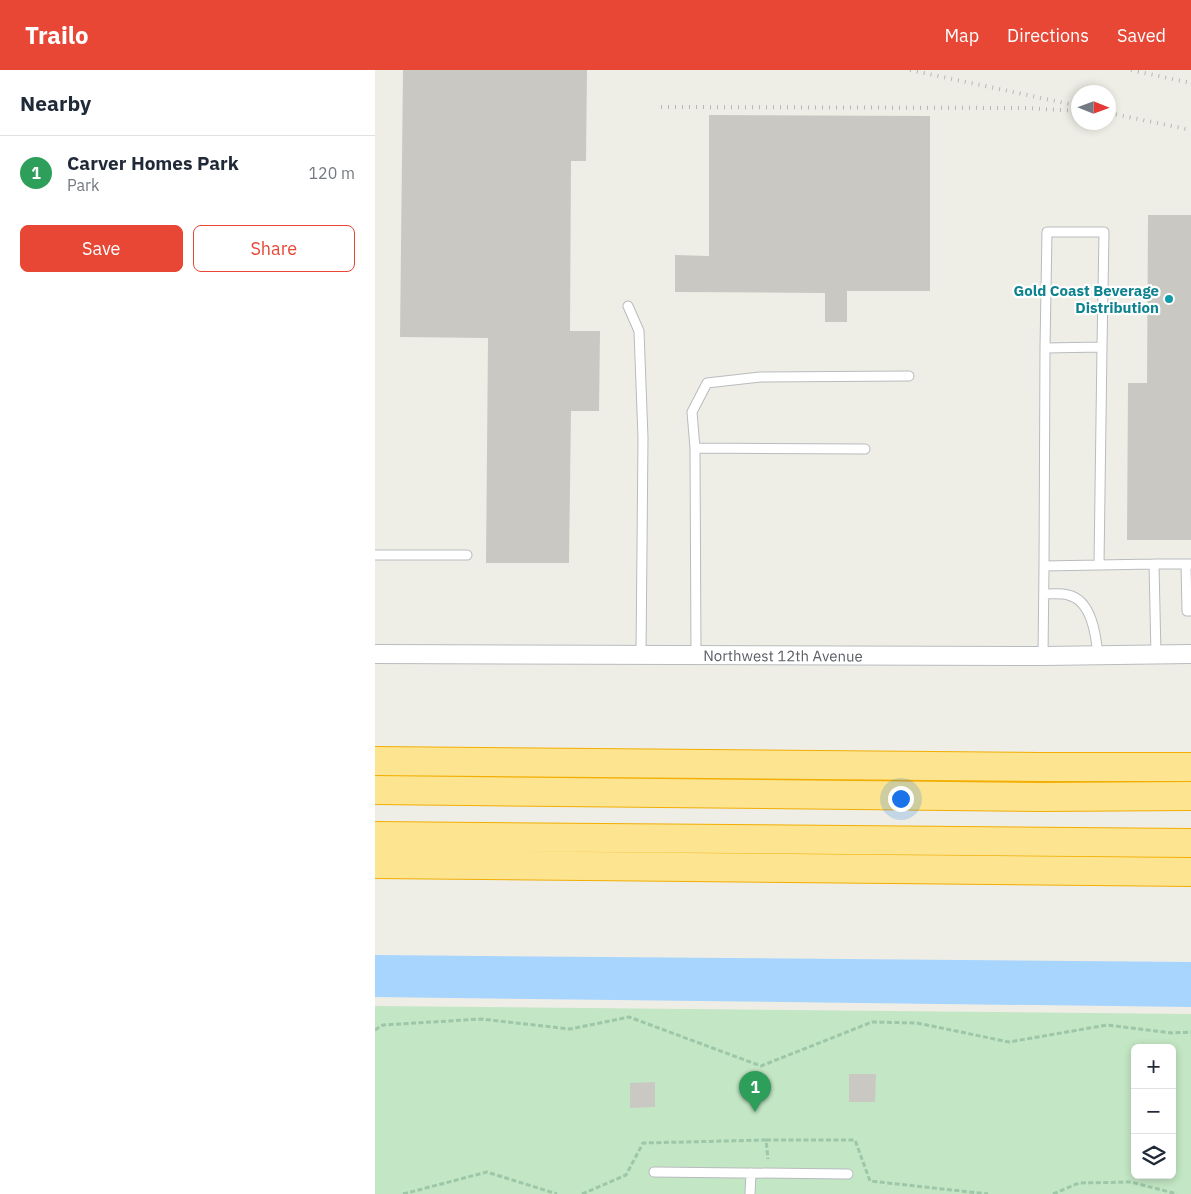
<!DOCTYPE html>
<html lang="en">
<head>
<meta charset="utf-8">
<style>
  :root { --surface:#fff; --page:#f6f6f7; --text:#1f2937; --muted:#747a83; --line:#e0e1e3; --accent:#e74734 }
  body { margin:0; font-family:"IBM Plex Sans",sans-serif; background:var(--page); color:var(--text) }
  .controls { position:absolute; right:15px; bottom:15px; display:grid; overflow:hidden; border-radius:8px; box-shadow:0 2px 8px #0003 }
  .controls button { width:45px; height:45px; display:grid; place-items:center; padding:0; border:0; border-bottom:1px solid var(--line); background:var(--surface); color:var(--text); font:25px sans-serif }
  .compass { position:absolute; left:696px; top:15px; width:45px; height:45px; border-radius:50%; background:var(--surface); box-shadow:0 2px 8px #0003; rotate:91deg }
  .you { position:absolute; left:525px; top:728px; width:18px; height:18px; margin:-12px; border:4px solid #fff; border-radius:50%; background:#1a73e8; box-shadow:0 0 0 8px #1a73e833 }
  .badge { display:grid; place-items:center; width:32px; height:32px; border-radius:50%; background:var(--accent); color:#fff; font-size:16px; font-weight:700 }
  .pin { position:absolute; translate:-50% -41px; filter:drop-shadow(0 1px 2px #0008) }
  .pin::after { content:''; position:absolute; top:26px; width:18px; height:15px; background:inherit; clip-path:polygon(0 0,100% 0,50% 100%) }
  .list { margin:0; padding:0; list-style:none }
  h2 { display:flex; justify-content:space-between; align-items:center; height:65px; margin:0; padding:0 20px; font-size:21px }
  h2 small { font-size:16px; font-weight:400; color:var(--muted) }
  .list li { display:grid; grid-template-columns:32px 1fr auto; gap:15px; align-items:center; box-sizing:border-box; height:75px; padding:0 20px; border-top:1px solid var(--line) }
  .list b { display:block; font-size:19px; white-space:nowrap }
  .list p { margin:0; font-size:16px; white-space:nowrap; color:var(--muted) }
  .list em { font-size:16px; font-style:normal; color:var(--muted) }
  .actions { display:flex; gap:10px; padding:15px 20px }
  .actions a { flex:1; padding:11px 0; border:1px solid var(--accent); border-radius:8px; text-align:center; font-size:18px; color:var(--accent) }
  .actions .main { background:var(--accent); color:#fff }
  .icon { flex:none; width:28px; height:28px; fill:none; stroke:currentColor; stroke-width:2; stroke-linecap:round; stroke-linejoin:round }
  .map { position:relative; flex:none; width:816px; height:1124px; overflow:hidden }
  header { display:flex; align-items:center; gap:30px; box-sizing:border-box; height:70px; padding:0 25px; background:var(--accent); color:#fff }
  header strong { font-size:24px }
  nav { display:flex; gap:28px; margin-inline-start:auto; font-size:18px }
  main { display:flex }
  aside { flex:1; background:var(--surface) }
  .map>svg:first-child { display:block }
</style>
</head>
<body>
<header>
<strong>Trailo</strong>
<nav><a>Map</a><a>Directions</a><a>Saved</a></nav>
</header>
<main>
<aside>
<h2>Nearby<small></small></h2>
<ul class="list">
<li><span class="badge" style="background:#2e9e5b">1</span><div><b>Carver Homes Park</b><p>Park</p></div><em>120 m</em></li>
</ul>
<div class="actions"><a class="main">Save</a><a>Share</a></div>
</aside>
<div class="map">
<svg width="816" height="1124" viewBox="0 0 816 1124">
  <rect width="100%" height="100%" fill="#efeee6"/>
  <path fill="#c3e6c4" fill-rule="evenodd" d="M0,936L816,944V1124H0ZM760,978H797V1105H760Z"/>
  <path fill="#a7d5fe" d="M0,885L816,892V937L0,927Z"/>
  <path fill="#cac8c3" d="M28,0H212L211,91H196L195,261H225L224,341H196L194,493H111L113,268L25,267Z
    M334,45L555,46V221H472V252H450V223L300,222V185L334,186Z
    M773,145H816V470H752L753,313H772Z
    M474,1004H501L500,1032H474Z
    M280,1012V1037L255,1038V1013Z"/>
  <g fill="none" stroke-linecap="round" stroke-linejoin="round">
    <g stroke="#b8bbbf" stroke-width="11">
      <path id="lane" d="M253,236L264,261L268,368L266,585
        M670,278L672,162H729L727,277
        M320,378L317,342L332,313L385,307L534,306
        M0,485H92
        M724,494L727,277L670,278L669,496L779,494
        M811,494L812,541H816
        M669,524C677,524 686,523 693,525C717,530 721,566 723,585
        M321,585L320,378L490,379
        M781,585L779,494H816
        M668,586L669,496
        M279,1102L473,1104
        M375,1124L376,1103"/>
    </g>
    <g stroke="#b8bbbf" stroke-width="20">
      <g id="street">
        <path id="s1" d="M0,584L668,586L816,584"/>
      </g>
    </g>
    <g stroke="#f2ae03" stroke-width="30">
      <path id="highway" d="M0,691L665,697H816
        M0,720L664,727L816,726
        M0,766L816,773
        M0,794L816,802"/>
    </g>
    <path stroke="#9cc7a9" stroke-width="3" stroke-dasharray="5 2.5" stroke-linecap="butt" d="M0,960L8,955L106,949L195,959L254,947L386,996L497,952L542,953L634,972L732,955L797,963L816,962
      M391,1070H480L495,1111L613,1124
      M28,1124L112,1102L182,1124
      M207,1124L251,1105L268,1073L391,1070L393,1089
      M678,1124L704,1113L756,1112L802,1124"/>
    <use href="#lane" stroke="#fff" stroke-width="9"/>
    <use href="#street" stroke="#fff" stroke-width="18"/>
    <use href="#highway" stroke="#fce490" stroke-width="28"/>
    <path stroke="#b6b7b7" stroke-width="4" stroke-dasharray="1 6" stroke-linecap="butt" d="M535,0L699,35
      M756,0L816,13
      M286,37L651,38L704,41
      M734,43L816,60"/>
  </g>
  <circle fill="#0f9aa8" stroke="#fff" stroke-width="2" cx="794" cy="229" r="5"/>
  <g text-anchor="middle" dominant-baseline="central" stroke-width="4.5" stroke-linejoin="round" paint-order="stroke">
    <g font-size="15" font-weight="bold" fill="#0d838f" stroke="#fff" text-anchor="end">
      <text x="784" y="220">Gold Coast Beverage<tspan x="784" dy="17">Distribution</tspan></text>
    </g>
    <g font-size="15" fill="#5d6166" stroke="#fff">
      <text stroke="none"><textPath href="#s1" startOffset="408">Northwest 12th Avenue</textPath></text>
    </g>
  </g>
</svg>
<div class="controls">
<button>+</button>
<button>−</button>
<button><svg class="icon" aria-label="layers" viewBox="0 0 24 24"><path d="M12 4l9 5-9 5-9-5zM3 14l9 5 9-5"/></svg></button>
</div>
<svg class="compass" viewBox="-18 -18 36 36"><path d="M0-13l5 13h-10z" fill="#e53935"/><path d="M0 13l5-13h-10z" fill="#747a83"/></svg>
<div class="you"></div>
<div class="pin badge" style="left:380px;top:1042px;background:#2e9e5b">1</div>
</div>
</main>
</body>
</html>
